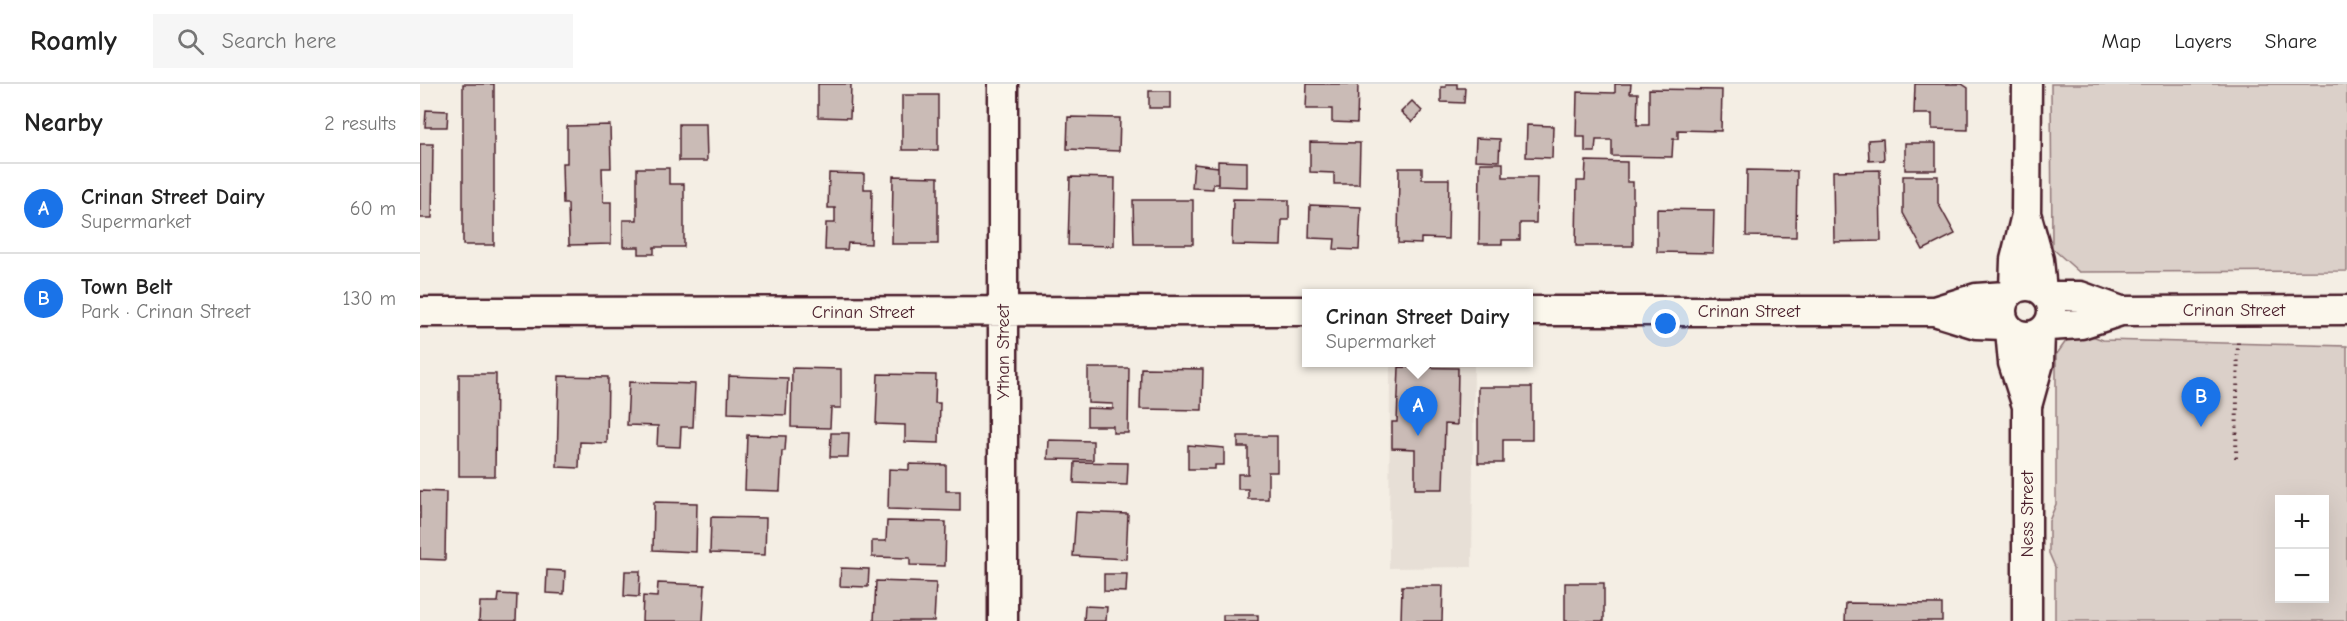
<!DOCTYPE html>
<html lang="en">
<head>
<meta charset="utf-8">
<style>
  :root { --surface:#fff; --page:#f6f6f6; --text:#222; --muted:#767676; --line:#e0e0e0; --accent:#1a73e8 }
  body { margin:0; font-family:"Comic Neue",sans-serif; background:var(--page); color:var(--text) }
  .controls { position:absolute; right:18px; bottom:18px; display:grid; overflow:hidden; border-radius:0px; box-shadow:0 6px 24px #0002 }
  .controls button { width:54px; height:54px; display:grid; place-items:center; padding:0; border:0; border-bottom:2px solid var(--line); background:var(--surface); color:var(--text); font:30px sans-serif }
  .you { position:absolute; left:1246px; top:240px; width:21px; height:21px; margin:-15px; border:4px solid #fff; border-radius:50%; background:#1a73e8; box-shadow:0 0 0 9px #1a73e833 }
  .badge { display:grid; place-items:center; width:39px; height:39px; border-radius:50%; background:var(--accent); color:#fff; font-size:20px; font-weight:700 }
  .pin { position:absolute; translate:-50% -50px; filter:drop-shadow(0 2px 3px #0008) }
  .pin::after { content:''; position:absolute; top:32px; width:21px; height:18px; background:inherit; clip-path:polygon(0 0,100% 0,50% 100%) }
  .popup { position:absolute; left:882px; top:205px; width:231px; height:78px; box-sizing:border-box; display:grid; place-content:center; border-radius:0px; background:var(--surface); filter:drop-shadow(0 2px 4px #0005); font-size:20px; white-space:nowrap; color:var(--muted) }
  .popup b { font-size:22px; color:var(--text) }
  .popup::after { content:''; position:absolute; left:50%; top:100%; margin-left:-12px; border:12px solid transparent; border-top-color:var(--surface) }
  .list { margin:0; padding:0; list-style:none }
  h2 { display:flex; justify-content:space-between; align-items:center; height:78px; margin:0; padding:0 24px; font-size:26px }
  h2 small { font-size:20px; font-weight:400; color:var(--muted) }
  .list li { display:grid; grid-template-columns:39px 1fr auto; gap:18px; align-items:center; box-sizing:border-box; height:90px; padding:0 24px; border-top:2px solid var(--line) }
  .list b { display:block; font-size:22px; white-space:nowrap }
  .list p { margin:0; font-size:20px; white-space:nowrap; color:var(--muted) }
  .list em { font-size:20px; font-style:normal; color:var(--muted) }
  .icon { flex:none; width:33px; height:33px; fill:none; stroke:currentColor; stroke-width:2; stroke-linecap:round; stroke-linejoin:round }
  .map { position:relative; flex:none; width:1927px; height:537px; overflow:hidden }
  header { display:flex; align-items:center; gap:36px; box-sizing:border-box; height:84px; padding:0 30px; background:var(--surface); border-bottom:2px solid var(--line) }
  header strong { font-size:28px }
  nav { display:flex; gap:33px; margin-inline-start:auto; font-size:21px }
  .search { width:420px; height:54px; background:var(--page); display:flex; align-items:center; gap:15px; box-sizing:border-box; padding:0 21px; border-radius:0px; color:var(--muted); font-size:22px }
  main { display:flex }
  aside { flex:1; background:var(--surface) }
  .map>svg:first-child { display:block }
</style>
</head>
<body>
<header>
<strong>Roamly</strong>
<div class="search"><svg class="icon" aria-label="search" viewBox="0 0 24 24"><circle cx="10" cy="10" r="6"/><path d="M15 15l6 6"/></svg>Search here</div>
<nav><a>Map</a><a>Layers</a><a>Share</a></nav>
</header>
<main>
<aside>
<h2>Nearby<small>2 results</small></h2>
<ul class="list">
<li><span class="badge">A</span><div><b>Crinan Street Dairy</b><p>Supermarket</p></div><em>60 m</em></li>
<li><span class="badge">B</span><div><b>Town Belt</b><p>Park · Crinan Street</p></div><em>130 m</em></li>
</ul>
</aside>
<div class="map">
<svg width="1927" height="537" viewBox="0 0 1927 537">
  <rect width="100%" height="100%" fill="#f4eee4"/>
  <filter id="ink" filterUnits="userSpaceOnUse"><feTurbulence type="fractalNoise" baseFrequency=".0167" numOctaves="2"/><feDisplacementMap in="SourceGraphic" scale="12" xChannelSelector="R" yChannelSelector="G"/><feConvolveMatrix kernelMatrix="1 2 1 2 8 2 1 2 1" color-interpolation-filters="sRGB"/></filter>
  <g filter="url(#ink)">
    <path fill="#e7dfd6" d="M970,279H1054L1052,483L969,484Z"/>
    <path fill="#dbd0c9" stroke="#92787a" stroke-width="1.5" fill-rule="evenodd" d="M1631,0H1927V187L1659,188L1632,164Z
      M1664,249L1683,256L1927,262V537H1635V483L1629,469V437L1636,420V271L1649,253ZM1860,416H1904V514H1860Z"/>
    <path fill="#cabbb6" stroke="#4a1f2b" stroke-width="1.5" d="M43,0H74V161H43Z
      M398,0H431L430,34L398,33Z
      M887,0H938L937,39L912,38V25H886Z
      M1026,0H1037V4H1045L1044,19L1021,18V3H1026Z
      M1195,0H1211L1210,9H1218L1217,41H1229V5L1302,6L1301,47L1258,46V55H1253L1252,73L1192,72V56H1176L1175,68H1165V53H1156L1157,8L1195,9Z
      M1495,0H1542L1548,4V46L1512,45V30H1494Z
      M729,7H750V24H729Z
      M482,11H518V66H482Z
      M992,17L1002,27L992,38L981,28Z
      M6,26L28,27L27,43H5Z
      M648,33L700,34L699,67L647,65Z
      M259,40H286L287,77H259Z
      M190,41L191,84H182L183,118H191V160L149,161L148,120H143L142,79H147V42Z
      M1107,41L1133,42L1132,74L1106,73Z
      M1056,54L1080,55L1079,77L1055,76Z
      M1463,55L1464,76L1449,77L1448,56Z
      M890,58L940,59L939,100H914V89L890,88Z
      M1485,59H1516V86H1485Z
      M0,60H13L12,134H0Z
      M798,77L827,78V103L798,102Z
      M1166,77L1207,78V98H1213V162H1156L1157,97H1165Z
      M1060,79H1083V93H1117L1116,139H1100V156H1082V160H1059Z
      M774,80L798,83V100H793V105L772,104Z
      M217,84H249V100H264V163H234V170H219V163H203V136H217Z
      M979,84H1002V95H1029L1028,155L1001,154V160L978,159Z
      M1327,86L1377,87L1376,153L1326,152Z
      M1460,86L1461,157L1414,158L1413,87Z
      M409,89L444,90V105H452L451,160L428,159L427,166H405L406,139H415V124H408Z
      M473,92L518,93V160H472Z
      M1483,92H1518V119L1535,150L1503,166L1483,129Z
      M650,93L695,94L694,162L648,161Z
      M813,115L869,116V136H862L861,162L812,161Z
      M713,116H773V160H714Z
      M890,121L941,123L939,166L914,165L915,155L889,154Z
      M1237,125L1294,126L1293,169L1237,168Z
      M979,283L1038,284L1037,341L1025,340L1023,405H995V365L972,364V338H977Z
      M372,284L421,285V324H411L410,344L371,343Z
      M668,284H709L708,349H693V342H667V324L693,325V320L668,319Z
      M721,284L783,285L782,326L720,325Z
      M39,290H76L75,392H39Z
      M458,290L516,291L515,319H520L519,359L485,358V341L456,340Z
      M139,292L188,293L187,359L160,358L159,384L137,383Z
      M309,292L368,294L366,331L308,329Z
      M209,298L275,300L273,343H261L260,363L237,362L238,342L207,341Z
      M1058,303H1112V356H1083V379H1058Z
      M411,349H429L428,373H410Z
      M327,351L366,352L365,367H362L360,407L325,406Z
      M818,352H857V388H848V415H828V405H818V390H828V363H818Z
      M629,356L673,357V376L628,375Z
      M768,361L804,364V381H795V385H768Z
      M655,378L708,379L707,401L654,399Z
      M489,380L526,381V407H540V427L468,425L469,385L489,386Z
      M0,407L26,408L25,476L0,475Z
      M234,418L277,419L276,468L233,466Z
      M656,428L708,430L706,475L653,472Z
      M291,433L346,434L345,471L290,469Z
      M467,437L526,438L525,482L490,481V474L452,473V457H466Z
      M421,484L449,485L448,503L420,502Z
      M127,486L145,487L144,510L126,509Z
      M205,487H220L219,513L204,512Z
      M684,490H707L706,508L684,507Z
      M456,497L516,499L514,537H454Z
      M238,499L285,501L283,537H222L223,512L237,513Z
      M1145,499H1184V537H1145Z
      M982,502H1023L1022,537H981Z
      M79,510L97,511L96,537H59L60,518H78Z
      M1426,519L1522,520V537H1425Z
      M665,522L687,523L686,537H664Z
      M803,531H838V537H803Z"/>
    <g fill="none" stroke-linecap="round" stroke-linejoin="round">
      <g stroke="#4a1f2b" stroke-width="33">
        <path id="minor" d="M583,0V537
          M1607,133L1619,176L1622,207
          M1582 227a25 25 0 1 1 50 0a25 25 0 1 1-50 0Z
          M1594,205L1595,176L1606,131L1607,0
          M1627,212H1660L1701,227
          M1109,227H1514L1556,214L1586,212
          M1514,227L1556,240L1585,241
          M0,228L887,227
          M1628,242L1661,240L1701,227L1927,226
          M1590,246L1593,279L1607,322
          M1607,537V322L1619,279L1620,249"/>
      </g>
      <path stroke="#4a1f2b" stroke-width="4" stroke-dasharray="1.5 4.5" stroke-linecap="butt" d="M1816,374L1818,254"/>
      <use href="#minor" stroke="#fbf7ec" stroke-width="28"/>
    </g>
  </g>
  <g text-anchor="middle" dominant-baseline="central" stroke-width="4.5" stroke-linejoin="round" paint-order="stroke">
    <g font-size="18" fill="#4a1f2b" stroke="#fbf7ec">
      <text x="1814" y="226">Crinan Street</text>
      <text x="1329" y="227">Crinan Street</text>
      <text x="443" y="228">Crinan Street</text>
      <text transform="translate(583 268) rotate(-90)">Ythan Street</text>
      <text transform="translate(1607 430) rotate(-90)">Ness Street</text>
    </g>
  </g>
</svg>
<div class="controls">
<button>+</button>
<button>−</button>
</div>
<div class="you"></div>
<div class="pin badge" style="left:998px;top:352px">A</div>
<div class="popup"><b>Crinan Street Dairy</b>Supermarket</div>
<div class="pin badge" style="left:1781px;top:343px">B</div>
</div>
</main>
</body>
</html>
